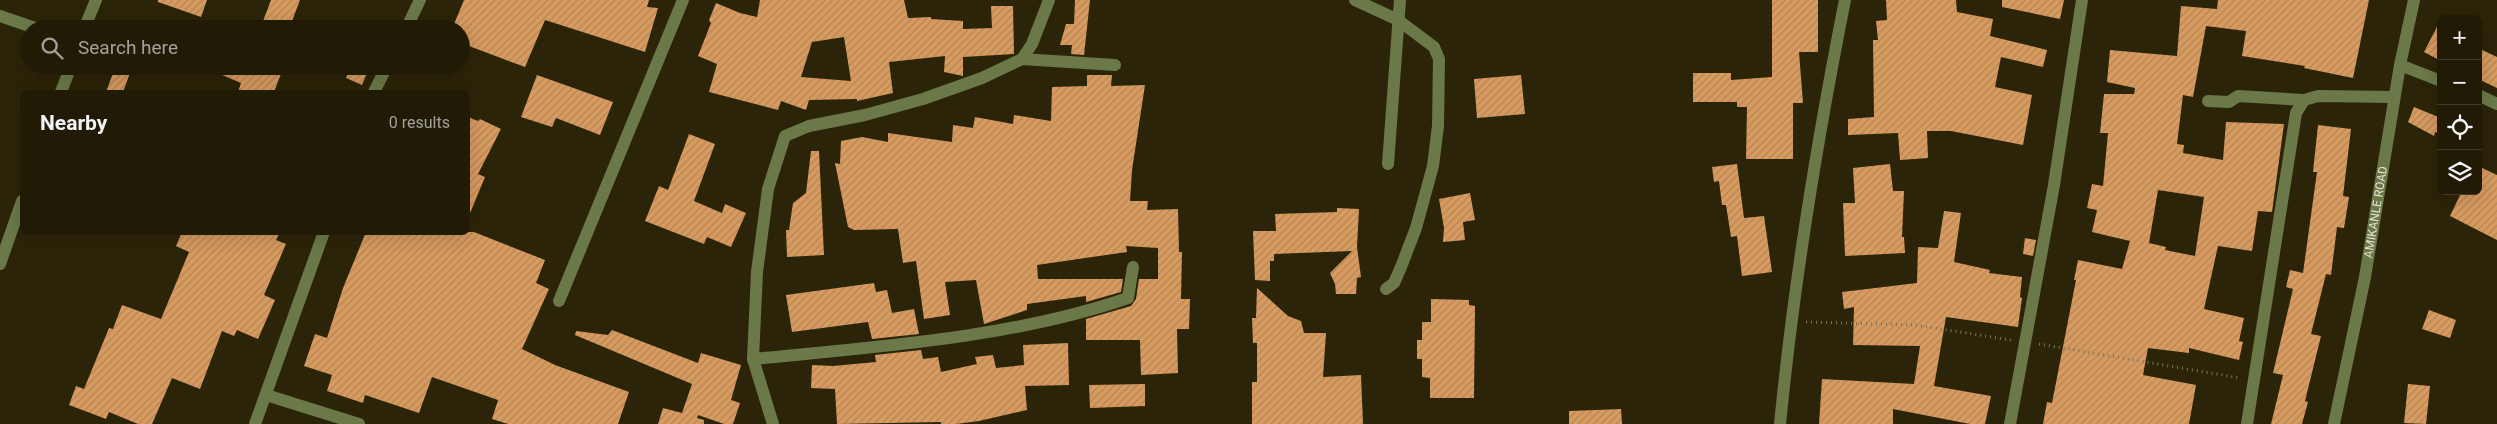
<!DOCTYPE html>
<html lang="en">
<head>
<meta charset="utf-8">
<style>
  :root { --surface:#211b06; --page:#2d2814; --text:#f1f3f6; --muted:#a2a19b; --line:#3e3928 }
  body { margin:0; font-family:Roboto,sans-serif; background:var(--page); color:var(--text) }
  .controls { position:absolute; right:15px; top:15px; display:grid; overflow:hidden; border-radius:8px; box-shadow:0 5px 20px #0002 }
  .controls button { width:45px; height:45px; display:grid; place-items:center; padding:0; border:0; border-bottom:1px solid var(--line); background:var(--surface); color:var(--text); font:25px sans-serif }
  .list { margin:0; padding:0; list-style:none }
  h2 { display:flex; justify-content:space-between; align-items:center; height:65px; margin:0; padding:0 20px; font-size:21px }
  h2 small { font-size:16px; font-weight:400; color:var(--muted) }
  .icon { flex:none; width:28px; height:28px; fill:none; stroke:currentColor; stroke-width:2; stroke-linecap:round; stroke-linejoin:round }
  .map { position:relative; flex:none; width:2497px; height:424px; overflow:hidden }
  .search { position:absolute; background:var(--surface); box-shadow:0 5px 20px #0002; left:20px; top:20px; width:450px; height:55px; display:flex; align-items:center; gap:12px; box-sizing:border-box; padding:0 18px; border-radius:28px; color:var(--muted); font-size:19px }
  .panel { position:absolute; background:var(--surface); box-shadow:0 5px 20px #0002; left:20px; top:90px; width:450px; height:145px; border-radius:8px }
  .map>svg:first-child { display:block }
</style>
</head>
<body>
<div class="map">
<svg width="2497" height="424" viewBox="0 0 2497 424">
  <defs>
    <pattern id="building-hatch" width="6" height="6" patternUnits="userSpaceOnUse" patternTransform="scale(1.25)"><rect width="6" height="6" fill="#d89b5f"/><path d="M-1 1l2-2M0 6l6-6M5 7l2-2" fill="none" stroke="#b38557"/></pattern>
  </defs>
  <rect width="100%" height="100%" fill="#2c2408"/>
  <path fill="url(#building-hatch)" fill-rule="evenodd" d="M158,0H207L201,17L158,2Z
    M271,0H300L289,29H260Z
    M464,0H649L647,7L658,8L645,52L545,20L525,67L461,43V29H452Z
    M760,0H904L908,18L931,17V19L963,21V29L992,28L991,6H1013L1014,54L963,57V76L944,72L945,56L889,62L893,93L857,101V99L809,100L806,110L781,101L778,110L709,92L717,64L698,56L711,23L709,20L716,3L740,13L757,17ZM844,37L851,81L801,77L812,42Z
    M1075,0H1090L1084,55L1071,54L1072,45H1060L1066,24H1074Z
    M1772,0H1818V52H1799L1803,103H1793V159H1746L1747,107H1737V102H1693V73H1731V80L1772,77Z
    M1886,0H1956L1957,12L1993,19L1990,36L2047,50L2043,67L2001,57L1995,87L2032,95L2023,145L1951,131H1927L1928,158L1900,160L1898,133L1848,135V119L1874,117L1873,40H1878L1876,21L1887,20Z
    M2002,0H2064L2060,19L2002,7Z
    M2218,0H2369L2353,78L2304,68L2305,66L2242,56L2246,31L2206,26L2193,97L2183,95L2177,144L2184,145L2183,153L2223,160L2226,122L2284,124L2272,212L2258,211L2252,251L2218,246L2204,309L2244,318L2239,341L2243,342L2239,360L2189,348V353L2148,348L2143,375L2196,385L2189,424H2043L2047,402L2052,403L2076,280H2074L2078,260L2122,269L2130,241L2092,232L2097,210L2087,208L2092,184L2103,186L2108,133H2100L2104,94H2134L2135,88L2107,82L2110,50L2177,56L2181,6L2217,9ZM2158,190L2204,197L2195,256L2165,250L2166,247L2149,243Z
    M2441,19V61L2424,52Z
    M2478,48L2497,57V88L2478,79Z
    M201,66H284L274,92H238L241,83Z
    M351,66H370L362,85L346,78Z
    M115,68L130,73L123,92H106Z
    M537,75L613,102L600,135L556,118L552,127L521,117Z
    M1087,75H1112L1111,86L1145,85L1132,170L1130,201H1148L1147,210L1178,209L1179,252H1182L1181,299H1190L1189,329H1177L1178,373L1141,375L1140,340H1086V319L1131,306L1136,299L1139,279H1158V248L1126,246L1127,252L1037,265L1038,279H1123L1121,292L1086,302V296L1027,304V310L984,324L976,280L945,282L950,315L924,319L916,261L903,263L898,229L854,230L848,227L835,163L840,164L841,141L862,137L888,142V133L952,142L953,125L973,128L975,117L1013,124L1014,115L1051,121L1052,87L1087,86Z
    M1521,75L1525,114L1477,118L1474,79Z
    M2414,107L2441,118V134L2435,132L2434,136L2408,122Z
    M468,117L478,121L480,119L501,129L478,174L485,177L468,218Z
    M2318,125L2351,129L2343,196L2349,197L2344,228L2337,227L2331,275L2326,274L2311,334L2321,336L2305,401L2308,402L2302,424H2271L2283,375L2273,373L2293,289L2286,287L2290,270L2303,273L2317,172H2313Z
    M689,134L715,144L694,201L722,213L725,204L746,213L731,247L707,237L704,244L645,221L659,186L668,190Z
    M811,151H819L824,255L787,257L786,230H789L793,203L806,193Z
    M1737,164L1744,218L1764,216L1772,272L1742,276L1737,236L1731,237L1726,205H1722L1719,181L1714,182L1712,167Z
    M1890,164L1893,191H1904L1902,237H1904L1905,253L1845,256L1843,203H1855L1853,168Z
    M2478,166L2497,175V240L2450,216L2462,191H2478Z
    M1470,193L1475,220L1463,222L1465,240L1443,242L1444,228L1439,199Z
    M1337,208L1359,209L1357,247L1361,277L1357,278L1356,294H1336L1335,284L1330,273L1352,251L1274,254V261H1270V281L1255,280L1253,231H1276L1275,214L1337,212Z
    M1944,211L1961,213L1954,262L1990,270L1989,273L2022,277L2020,297L2022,298L2018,327L1946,317L1934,386L1991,396L1985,424H1970L1893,409V424H1819L1822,379L1914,384L1920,346L1853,345L1854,307L1844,309L1842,292L1917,283L1918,247L1938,248Z
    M182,232H280L276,240L286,244L264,295L275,300L258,339L237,330L234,336L222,331L200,389L172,378L152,424H138L109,412L106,419L69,405L76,386L84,389L109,328L113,329L122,305L161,319L189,252L176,246Z
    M366,232H474L545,260L536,283L549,289L522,349L555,365L629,392L618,424H508L492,419L498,400L432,377L419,413L365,395L363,403L327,391L332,375L304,366L315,334L327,338L343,288Z
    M2025,238L2036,240L2033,256L2023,254Z
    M874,283L876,292L887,290L892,313L914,309L919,334L872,339L868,322L792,332L786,295Z
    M1257,288L1288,316L1301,321L1304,333H1326L1323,377L1361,375L1363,424H1252V382H1257V343H1253L1252,318H1256Z
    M1431,299L1469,300V305L1475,306L1474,398H1430V378L1422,377V359H1417V340H1422V322H1431Z
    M2429,310L2456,320L2450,338L2422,329Z
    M612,330L698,363L701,353L741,365L731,400L740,403L733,424H724L698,415L697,418L704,420V424H658L663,408L682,413L692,384L575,335L576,331L608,335Z
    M1068,343L1069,385L1025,386L1027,410L979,421L956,424H941V422L837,424L835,389L811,388L812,365L833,366L876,362L875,355L921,350L923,359L938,357L941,372L977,364L975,357L993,355L996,368L1024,365L1023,345Z
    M1145,384V406L1090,408L1089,385Z
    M2408,384L2430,386L2426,424L2404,423Z
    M1621,409L1622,424H1569V411Z"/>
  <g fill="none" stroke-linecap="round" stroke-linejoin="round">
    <path stroke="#7a745d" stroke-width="3" stroke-dasharray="1 4" stroke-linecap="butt" d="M1806,322L1915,325L2011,340
      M2039,344L2240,378"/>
    <g stroke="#6a7947" stroke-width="12">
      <path d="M1355,0L1398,20L1434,47L1439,59L1438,126L1433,166L1416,228L1401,267L1394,283L1386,289"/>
      <path d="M0,16L38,29"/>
      <path d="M84,29L96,0"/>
      <path d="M406,29L420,0"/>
      <path d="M1022,59L1115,65"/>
      <path d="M2400,65L2441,81"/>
      <path d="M61,92L71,66"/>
      <path d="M374,92L387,66"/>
      <path d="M2478,95L2497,104"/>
      <path d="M2208,101L2229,102L2238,96L2304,100"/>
      <path d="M1388,164L1400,0"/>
      <path d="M0,264L22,201"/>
      <path d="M559,301L683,0"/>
      <path d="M753,359C874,347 1012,338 1128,298L1133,267"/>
      <path d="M266,395L359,424"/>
      <path d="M255,424L324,232"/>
      <path d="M773,424L753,359L757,272L768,189L785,136L809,126L865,115L923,99L982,78L1022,59L1032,44L1049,0"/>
      <path d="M1780,424C1794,281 1817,141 1845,0"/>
      <path d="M2010,424L2054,185L2082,0"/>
      <path d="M2247,424L2296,113L2304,100L2318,96L2394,97"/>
      <path id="s1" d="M2334,424L2365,277L2400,65L2414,0"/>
    </g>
  </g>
  <g text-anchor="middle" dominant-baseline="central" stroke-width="5" stroke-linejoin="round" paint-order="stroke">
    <g font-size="12" fill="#e7e2d2" stroke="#221b01">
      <text stroke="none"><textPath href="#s1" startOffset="216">AMIKANLE ROAD</textPath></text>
    </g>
  </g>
</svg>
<div class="controls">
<button>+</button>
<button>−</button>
<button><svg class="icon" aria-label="locate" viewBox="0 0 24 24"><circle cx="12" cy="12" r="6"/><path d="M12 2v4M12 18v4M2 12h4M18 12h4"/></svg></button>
<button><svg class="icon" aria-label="layers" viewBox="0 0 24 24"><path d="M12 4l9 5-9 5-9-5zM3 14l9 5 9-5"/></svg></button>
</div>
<div class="search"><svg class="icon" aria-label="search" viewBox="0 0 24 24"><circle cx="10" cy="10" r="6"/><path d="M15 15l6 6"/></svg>Search here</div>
<section class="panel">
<h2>Nearby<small>0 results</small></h2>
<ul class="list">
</ul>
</section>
</div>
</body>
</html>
